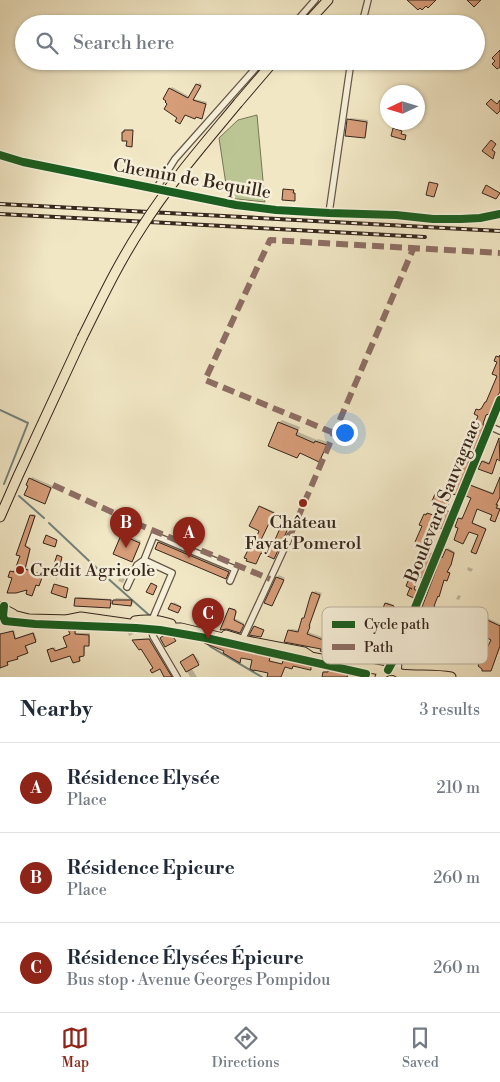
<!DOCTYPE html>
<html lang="en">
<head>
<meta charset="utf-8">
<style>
  :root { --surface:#fff; --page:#f6f6f7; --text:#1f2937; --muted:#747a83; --line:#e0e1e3; --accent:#8f2418 }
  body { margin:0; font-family:"Libre Bodoni",serif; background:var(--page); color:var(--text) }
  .compass { position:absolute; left:380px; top:85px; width:45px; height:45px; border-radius:50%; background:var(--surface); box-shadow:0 1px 4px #0004; rotate:266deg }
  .you { position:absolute; left:344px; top:432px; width:18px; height:18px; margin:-12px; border:4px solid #fff; border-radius:50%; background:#1a73e8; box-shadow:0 0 0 8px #1a73e833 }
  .badge { display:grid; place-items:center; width:32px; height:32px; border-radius:50%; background:var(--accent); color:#fff; font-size:16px; font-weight:700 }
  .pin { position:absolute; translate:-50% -41px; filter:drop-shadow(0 1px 2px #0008) }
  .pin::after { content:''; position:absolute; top:26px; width:18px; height:15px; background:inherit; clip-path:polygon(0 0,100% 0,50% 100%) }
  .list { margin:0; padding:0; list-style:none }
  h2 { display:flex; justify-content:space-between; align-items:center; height:65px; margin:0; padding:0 20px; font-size:21px }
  h2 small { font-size:16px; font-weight:400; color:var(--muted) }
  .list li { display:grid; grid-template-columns:32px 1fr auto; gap:15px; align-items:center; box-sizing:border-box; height:90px; padding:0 20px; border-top:1px solid var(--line) }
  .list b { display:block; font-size:19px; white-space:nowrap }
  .list p { margin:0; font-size:16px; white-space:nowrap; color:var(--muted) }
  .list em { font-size:16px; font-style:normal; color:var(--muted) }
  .icon { flex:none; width:28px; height:28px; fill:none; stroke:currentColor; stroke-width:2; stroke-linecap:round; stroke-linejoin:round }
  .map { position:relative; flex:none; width:500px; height:677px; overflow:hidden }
  .search { position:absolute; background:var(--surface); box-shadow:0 1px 4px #0004; left:15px; right:15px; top:15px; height:55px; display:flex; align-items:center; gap:12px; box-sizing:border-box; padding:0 18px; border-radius:28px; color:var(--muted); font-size:19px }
  .sheet { height:335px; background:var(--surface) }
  nav { display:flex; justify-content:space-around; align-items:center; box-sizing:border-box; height:70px; border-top:1px solid var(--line); background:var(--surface); font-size:14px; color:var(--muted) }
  nav a { display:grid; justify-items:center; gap:2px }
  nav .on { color:var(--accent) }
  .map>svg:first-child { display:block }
</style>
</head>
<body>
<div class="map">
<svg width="500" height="677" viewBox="0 0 500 677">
  <rect width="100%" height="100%" fill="#f1e7c5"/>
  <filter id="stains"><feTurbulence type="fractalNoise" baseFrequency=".004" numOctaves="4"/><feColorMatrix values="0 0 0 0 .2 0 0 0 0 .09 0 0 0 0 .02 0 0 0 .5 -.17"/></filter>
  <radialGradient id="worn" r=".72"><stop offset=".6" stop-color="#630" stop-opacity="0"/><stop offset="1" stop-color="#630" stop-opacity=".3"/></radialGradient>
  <path fill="#bbc594" stroke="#787658" d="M257,115L265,202L228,198L219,138L238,120Z"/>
  <path fill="#0003" d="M413,18L422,21L421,24H411Z
    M199,83L202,84L194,99L207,102L203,115L186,114L179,118L168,104L170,89L172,87L190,97Z
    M351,118L368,120L366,135L364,137L349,120Z
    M498,356H500V389L486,413L483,422L485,424L457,493H453L446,509L449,511L443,527L437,526L434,531L426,550L432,553L423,576H419L414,588L417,590L414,597L413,573L411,572L413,568L419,570L423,561L425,545L423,525L421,524L426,513L428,514L429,513L438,516L443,503L436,495L437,494L440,495L441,493L446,495L462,451L463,450L468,451L480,415L477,410L483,409L499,376L497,357Z
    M282,420L300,427L298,432L317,440L318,439L328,442L322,457L319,460L301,452L297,457L279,423Z
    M500,444V459L497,458L492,472L483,461L484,460L491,463L496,447Z
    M32,477L53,486L47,500L45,502L29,485L30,479Z
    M500,481V496L497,504H498L497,507L500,508L496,519L493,514L477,508L472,522L486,528L477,552L479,535L456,526L460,518L461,517L464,518L472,497L471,486L472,485L494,493Z
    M261,506L275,512L259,543L270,548L274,540L276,541L286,518L288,517L293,519L275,557L261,552L256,563L249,550L250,549L252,550L261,530L260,507Z
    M32,514L36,515L26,545L31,548L26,568L43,574L40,583L37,584L32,595L29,588L14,577L11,572L13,570L16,571L31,516Z
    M124,534L141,541L134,559L132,561L122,536Z
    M162,540L231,569L228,574L226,577L159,543Z
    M448,548L455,552L452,563L448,571L450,572L448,578H445L440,594L438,595L434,605L436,606L434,609L423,606L442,558L443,557Z
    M468,567L473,569L471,572L467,570Z
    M279,575L285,578L283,582H284L273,603L266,602L277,577Z
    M120,577L125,579L123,583L118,581Z
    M315,591L322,593L310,624L311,625L308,632L336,642L339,625L341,623L352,625L347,653L345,655L322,648L289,631L291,629L300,630L313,593Z
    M458,595L461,596L459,600L456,599Z
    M78,597L112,599L111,605L110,607L76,599Z
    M116,598L133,599V603L131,605L111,603Z
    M174,602L181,606L179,611L170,609Z
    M387,602L394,605L390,617L404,623L401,630L385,626L377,643L391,644L389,656L383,652L370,634L372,633Z
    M231,608L236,609L237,612L234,618L244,623L241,630L228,628Z
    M485,617L500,624V648L490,670L493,639L477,632Z
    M70,625L76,626V633H90V643L88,645H85V653L84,655H80L81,658L79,660L71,655L52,661L51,649L55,647L56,650L68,646L64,637L71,634L69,627Z
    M14,630L16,638L34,632L37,640L26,644L28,650L27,652L18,655L19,657L17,658L8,661L9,662L7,664L0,666V637L8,632Z
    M127,630L133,631V634L129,636Z
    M151,638L172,674L167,677L161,668H154L141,648L139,649L134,640L135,639Z
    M208,640L268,653L270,656L269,660L283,664L285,660L289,658L295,659L294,660L306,663L308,662L312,663V667L310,669L293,665L292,668L285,666L280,677H268L269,672L253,659L225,650L206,641Z
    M194,654L200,662L192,669L197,677H190L182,662Z
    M331,667L349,671L348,677H324V672L325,671L329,672Z"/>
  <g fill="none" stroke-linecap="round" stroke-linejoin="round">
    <path stroke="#73827b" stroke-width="2" d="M0,410L28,423L4,484
      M19,496L44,518
      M49,523L104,575L149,615
      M207,643L211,647L262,677"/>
  </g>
  <path fill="#d69d79" stroke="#36261d" d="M407,0H436L428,8L426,6L422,10L420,8L418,10Z
    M467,0H481L474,7Z
    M500,50V67L497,69L492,64L495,61L492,58Z
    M196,84L201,86L193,100L206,104L202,119L196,117L195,119L185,115L180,124L175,121L177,118L164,109L167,104L165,102L166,101L163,99L169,88L188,98Z
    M491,99L497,104L500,100V111L497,114L486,104Z
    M347,119L367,122L365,138L345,136Z
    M393,128L402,131L401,134L406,135L405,140L391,136Z
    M124,130H133L132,147L126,146L127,141H122V132H124Z
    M491,140L496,144L492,150L495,152L493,159L482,151Z
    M429,182L438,184L434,197L426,195Z
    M486,185L500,193L496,199L482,193Z
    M283,189L294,190L293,193H295V201L282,200Z
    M500,355V392L496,398L489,414L486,415L483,424L484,426L456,495L453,494L446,510L449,512L442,529L437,527L433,534L426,551L432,554L422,578L419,577L414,589L417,591L414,598L407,595L410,588L412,589L406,586L411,574L409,573L411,569L417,571L421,562L419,561L422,552H421L423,546L415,542L422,526L419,525L424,514L426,515L427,513L436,516L441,504L432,501L435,494L438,496L439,493L445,496L450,481L448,480L461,450L466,452L471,440L468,439L478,416L474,414L476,409L479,410L480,409H481L485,402H486L497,376L492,374L497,362L494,361L496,356L499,357Z
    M278,422L298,430L296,435L314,443L315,441L327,445L319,462L300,453L297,458L268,446Z
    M499,438L500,461L497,459L492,474L478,469L482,461L489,464Z
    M500,477V497L496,505H498L496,508L500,509L495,522L490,520L492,515L477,509L472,523L486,529L476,554L471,552L478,535L469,532L463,544L454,540L458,528L455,527L458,518L462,519L471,498L466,496L470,485L493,494Z
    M29,478L51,488L45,504L24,495L28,486L26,485Z
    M259,506L274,513L259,544L268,549L272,541L274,542L285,517L292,520L274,559L261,553L256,564L246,561L247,559L244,558L248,550L250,551L259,531L249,526Z
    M30,515L35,516L25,546L30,549L25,569L43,575L39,586L36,585L32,596L26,594L27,590L16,593H7L12,578L8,577L10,571L14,572L20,556L16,555Z
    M46,535L57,540L55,547L43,543Z
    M121,535L140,543L132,562L113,554Z
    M158,542L229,572L226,579L155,549Z
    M446,549L454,553L451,565L447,572L450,573L447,581L444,580L439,597L438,596L434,606L435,607L434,611L422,607L441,557L442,558Z
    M57,555L62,557L57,578L50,576Z
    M276,577L284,580L272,606L264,603Z
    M151,583L157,586L153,595L146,592Z
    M54,584L68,588L66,598L51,593Z
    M312,592L320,595L309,626L310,627L307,634L334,644L338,625L351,627L345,657L320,651L321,649L284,642L288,630L298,632L302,618H304L310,597Z
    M75,598L111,600L110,608L74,606Z
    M113,600H132L131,606L112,604Z
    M209,601L215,603L212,610L210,609L208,613L198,608L201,602L207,604Z
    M171,603L181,607L178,613L168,609Z
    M385,603L394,606L390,618L403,624L400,632L385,627L378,644L390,645L389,658L381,656L382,653L363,646L369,633L371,634L378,618H379Z
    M229,608L235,610L236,612L234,620L244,625L240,633L227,629L220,630Z
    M483,618L500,626V646L491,671H482V669L478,666L491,640L476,632Z
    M254,626L264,630L261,637L249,635Z
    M67,627H75V634L89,635V646H84V656L79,657L80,661L73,663L70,656L51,662L47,650L53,648L55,651L67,647L63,637L70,634Z
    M13,631L15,639L33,633L36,642L25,646L28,653L17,657L18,659L7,662L8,665L0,668V634Z
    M166,634L172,635L176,641L165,647L160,638Z
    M149,639L172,677H164L160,669L152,673L150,670L153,668L146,657L141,649L139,650L132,640Z
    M205,640L267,654L270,658L269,661L282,664L283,661L287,658L294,660V661L305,664V662L311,664V670H310L293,666L292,669L285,667L281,677H267L268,673L254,670V671L250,669L252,660L241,658L240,663L223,653L224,651L204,643Z
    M193,654L199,665L186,672L180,662Z
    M329,668L349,672L347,677H322L323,672H328Z"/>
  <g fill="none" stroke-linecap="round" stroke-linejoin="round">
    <g stroke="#655647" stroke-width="8">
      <path id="street" d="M294,24L315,0
        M362,24L368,0
        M0,155L23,162L236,205L276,210L329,213L396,215L433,219H461L480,218L500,214
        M156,189L175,159L262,61
        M329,213L351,61
        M489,426L500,431
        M144,560L154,535L235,569L230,581
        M127,587L137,565L144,560L172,573L152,620
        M151,627L153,636L177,677
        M242,640L290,536
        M388,670L394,659L500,400
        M398,671L399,653"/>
    </g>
    <g stroke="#36261d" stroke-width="11">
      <path id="primary" d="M306,24L328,0
        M238,103L274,61
        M0,517L18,476L82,338
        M0,607L13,614
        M0,617L13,615L29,619L71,620
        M66,620L81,617L151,627L181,628L223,638L231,637
        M135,621C147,619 159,620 171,624
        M226,635L242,640L304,652L310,656
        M305,656L386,671
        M401,674C417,676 434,674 451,677
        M380,677C386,668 396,668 403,677"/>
    </g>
    <use href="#street" stroke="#f6efd9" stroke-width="5.5"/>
    <use href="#primary" stroke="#f1e7c5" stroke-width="9"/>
    <g stroke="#36261d" stroke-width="4">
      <path id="rail" d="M0,204L500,231
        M0,214L425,237"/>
    </g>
    <use href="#rail" stroke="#f6efd9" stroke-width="2" stroke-dasharray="5.5" stroke-linecap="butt"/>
    <g stroke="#36261d" stroke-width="11" stroke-linecap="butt">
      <path id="primary-bridge" d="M82,338C101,300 119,262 142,227C170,183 205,143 238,103"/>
    </g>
    <use href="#primary-bridge" stroke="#f1e7c5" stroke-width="9"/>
    <path stroke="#8d6e63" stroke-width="6" stroke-dasharray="12 6" stroke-linecap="butt" d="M334,433L205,380L270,240L500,253
      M53,485L140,525L270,579
      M290,536L414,247"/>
    <g stroke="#f6efd9" stroke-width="11">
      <path id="cycleway" d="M0,155L23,162L236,205L276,210L329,213L396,215L433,219H461L480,218L500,214
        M4,606L3,616L5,621L35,624L136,628L160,630L206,638L366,674
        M388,670L394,659L500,400"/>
    </g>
    <use href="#cycleway" stroke="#1b5e20" stroke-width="8"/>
  </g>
  <g fill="#8f2418" stroke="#f6efd9" stroke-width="2">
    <circle cx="303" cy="503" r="5"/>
    <circle cx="20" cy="570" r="5"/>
  </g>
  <g text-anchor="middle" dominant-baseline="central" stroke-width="5" stroke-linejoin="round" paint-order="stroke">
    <g font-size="18" fill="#36261d" stroke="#f6efd9">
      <text transform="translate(192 179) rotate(10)">Chemin de Bequille</text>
      <text transform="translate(443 501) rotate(-68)">Boulevard Sauvagnac</text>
    </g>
    <g font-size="18" fill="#36261d" stroke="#f6efd9">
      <text x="303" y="522">Château<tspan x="303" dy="21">Fayat Pomerol</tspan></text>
      <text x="30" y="570" text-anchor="start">Crédit Agricole</text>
    </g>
  </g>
  <rect x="322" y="607" width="166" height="57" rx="8" fill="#f6efd9" stroke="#bcb3a1" stroke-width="1"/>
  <rect x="332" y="621" width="23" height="7" fill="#1b5e20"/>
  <rect x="332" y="644" width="23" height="6" fill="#8d6e63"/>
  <g font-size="14" fill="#36261d">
    <text x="364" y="629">Cycle path</text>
    <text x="364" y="652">Path</text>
  </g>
  <rect width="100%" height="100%" filter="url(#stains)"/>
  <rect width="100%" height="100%" fill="url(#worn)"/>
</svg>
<svg class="compass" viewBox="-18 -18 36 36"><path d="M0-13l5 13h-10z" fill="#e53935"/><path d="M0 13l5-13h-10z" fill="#747a83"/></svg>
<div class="you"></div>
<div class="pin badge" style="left:189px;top:558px">A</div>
<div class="pin badge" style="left:126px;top:548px">B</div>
<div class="pin badge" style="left:208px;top:639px">C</div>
<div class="search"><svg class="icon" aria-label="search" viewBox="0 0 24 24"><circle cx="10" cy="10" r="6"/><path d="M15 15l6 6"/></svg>Search here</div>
</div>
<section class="sheet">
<h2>Nearby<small>3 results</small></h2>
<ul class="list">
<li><span class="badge">A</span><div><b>Résidence Elysée</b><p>Place</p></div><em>210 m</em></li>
<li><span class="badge">B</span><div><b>Résidence Epicure</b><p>Place</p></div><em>260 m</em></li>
<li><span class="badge">C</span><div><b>Résidence Élysées Épicure</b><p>Bus stop · Avenue Georges Pompidou</p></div><em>260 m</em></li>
</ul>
</section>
<nav>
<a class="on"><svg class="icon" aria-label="map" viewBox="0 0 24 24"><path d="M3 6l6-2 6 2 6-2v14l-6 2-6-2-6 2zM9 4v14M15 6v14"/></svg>Map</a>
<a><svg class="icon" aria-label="directions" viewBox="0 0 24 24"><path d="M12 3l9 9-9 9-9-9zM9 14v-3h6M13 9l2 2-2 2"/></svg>Directions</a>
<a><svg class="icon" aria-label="saved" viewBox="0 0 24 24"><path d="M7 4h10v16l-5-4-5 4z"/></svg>Saved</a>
</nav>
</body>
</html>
